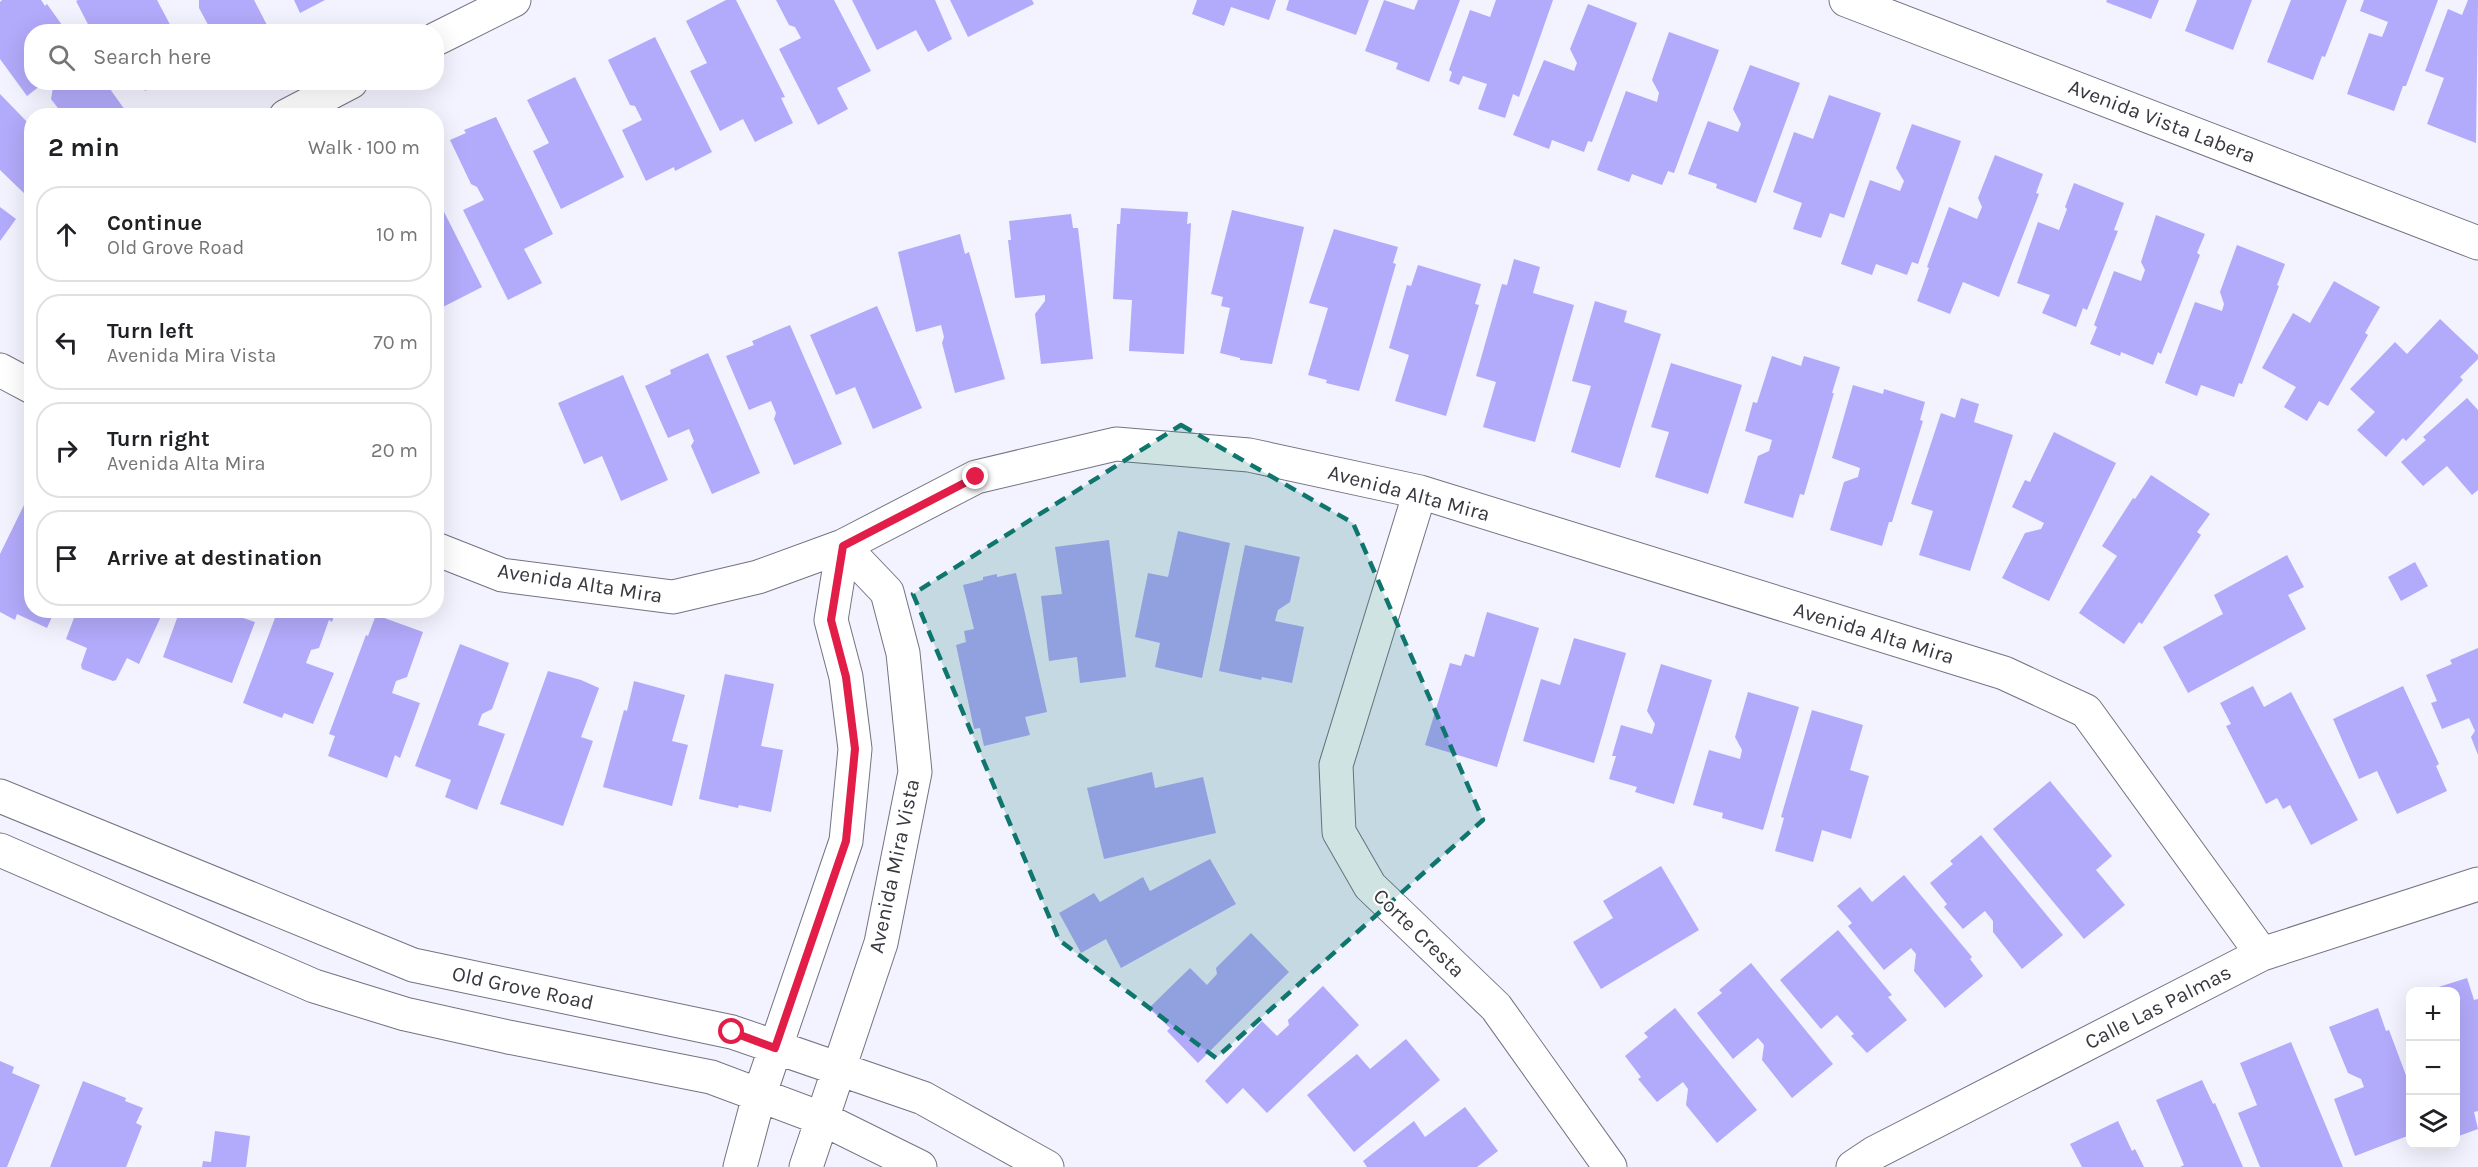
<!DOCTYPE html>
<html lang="en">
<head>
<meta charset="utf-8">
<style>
  :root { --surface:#fff; --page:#f2f2f2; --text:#202124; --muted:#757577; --line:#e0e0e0 }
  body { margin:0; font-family:Karla,sans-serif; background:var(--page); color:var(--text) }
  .controls { position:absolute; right:18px; bottom:18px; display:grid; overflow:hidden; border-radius:12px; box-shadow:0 6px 24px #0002 }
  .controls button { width:54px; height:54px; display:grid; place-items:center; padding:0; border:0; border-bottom:2px solid var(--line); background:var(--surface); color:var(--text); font:30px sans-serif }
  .stop { position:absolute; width:18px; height:18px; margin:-14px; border:4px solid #e11d48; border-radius:50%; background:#fff }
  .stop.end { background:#e11d48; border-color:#fff; box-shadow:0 2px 6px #0008 }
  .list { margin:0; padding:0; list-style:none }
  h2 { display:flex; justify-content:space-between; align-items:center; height:78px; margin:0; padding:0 24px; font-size:26px }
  h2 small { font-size:20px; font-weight:400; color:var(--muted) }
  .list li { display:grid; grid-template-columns:39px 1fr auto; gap:18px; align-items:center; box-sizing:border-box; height:96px; margin:0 12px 12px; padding:0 12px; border:2px solid var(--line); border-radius:24px }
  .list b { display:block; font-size:22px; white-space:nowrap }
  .list p { margin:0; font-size:20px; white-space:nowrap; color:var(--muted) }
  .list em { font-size:20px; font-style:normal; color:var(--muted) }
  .icon { flex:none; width:33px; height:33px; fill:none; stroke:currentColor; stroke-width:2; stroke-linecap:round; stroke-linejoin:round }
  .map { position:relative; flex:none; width:2478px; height:1167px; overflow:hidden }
  .search { position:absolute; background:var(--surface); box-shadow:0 6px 24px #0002; left:24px; top:24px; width:420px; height:66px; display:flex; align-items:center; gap:15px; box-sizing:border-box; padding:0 21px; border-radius:24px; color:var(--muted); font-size:22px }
  .panel { position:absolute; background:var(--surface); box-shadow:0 6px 24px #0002; left:24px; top:108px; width:420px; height:510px; border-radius:24px }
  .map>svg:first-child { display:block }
</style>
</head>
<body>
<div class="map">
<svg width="2478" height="1167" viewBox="0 0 2478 1167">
  <rect width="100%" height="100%" fill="#f3f2ff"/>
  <path fill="#b2aafa" d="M2,0H41L45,6L47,4L67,32H32V82H45L27,96L0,59V2Z
    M78,0H157L174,32H92L76,1Z
    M199,0H254L269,29L264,32H212L199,8Z
    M294,0H325L300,13Z
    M726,0H736L785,97L781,98L793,123L755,142L743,119L720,131L690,71L707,63L686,21Z
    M776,0H834L871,71L837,88L848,109L818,125L779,49L801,38L795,27L789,25Z
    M852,0H935L952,39L928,52L916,30L877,50Z
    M950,0H1032L1034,4L968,37Z
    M1197,0H1276L1269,20L1231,7L1224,26L1192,14Z
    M1289,0H1369L1356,35L1286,10Z
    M1384,0L1414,10L1418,0H1460L1429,82L1396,69L1398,63L1365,51Z
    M1496,0H1553L1519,97L1513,94L1505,118L1478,109L1487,84L1463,76L1459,85L1449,81L1452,72L1449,70L1470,10L1490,17Z
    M2107,0H2159L2151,19L2106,2Z
    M2197,0H2252L2233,50L2185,31Z
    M2291,0H2347L2325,57L2322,56L2313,80L2267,62Z
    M2364,0H2438L2406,86H2403L2394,111L2347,94L2369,33L2382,37L2388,22L2360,11Z
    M2468,0H2478L2476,143L2427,124L2444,78L2425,71L2448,9L2462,15Z
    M1588,4L1637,23L1592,142L1588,141L1584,152L1552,140L1549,149L1513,135L1544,60L1574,71L1577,63L1570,49Z
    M1669,32L1719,50L1674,173L1668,171L1662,185L1632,174L1629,182L1597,170L1626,91L1657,102L1659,93L1652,80Z
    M655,37L712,152L675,171L674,167L646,181L622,130L642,120L635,106L630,105L608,60Z
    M1750,65L1800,83L1756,203L1716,188L1717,184L1688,174L1708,121L1738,132L1741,124L1733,109Z
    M575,77L624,177L561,209L533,151L549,143L527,100Z
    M54,82H105L125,110L118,116H64L51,99Z
    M140,82H162L145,91Z
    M0,94L32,127V196L29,198L0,170Z
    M1829,95L1881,113L1844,218L1830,213L1821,238L1793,229L1802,203L1773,192L1794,132L1813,139Z
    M496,117L553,234L524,249L542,283L508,300L463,210L484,200L477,187L471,184L450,140L466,133L464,130Z
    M1912,124L1961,141L1918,264L1912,262L1907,275L1876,264L1872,275L1841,264L1870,180L1900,191L1904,181L1896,168Z
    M1995,155L2043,174L2036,193L2039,194L1999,297L1963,282L1950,314L1917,301L1929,268L1927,267L1949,207L1977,219L1982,207L1978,198Z
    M2074,183L2124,203L2114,230L2118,231L2087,310L2083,308L2076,327L2042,313L2050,295L2017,283L2038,222L2059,230L2067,209L2065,207Z
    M436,196L482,287L441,308L436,299Z
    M0,207L16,219L0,241Z
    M1121,208L1188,212L1187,224L1191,223L1184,354L1129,351L1132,300L1113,299L1117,224H1120Z
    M1232,210L1304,227L1272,364L1240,360V358L1220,353L1230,308L1221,306L1223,297L1211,294Z
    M1071,214L1073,228H1078L1093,359L1041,364L1035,314L1045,301V295L1015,298L1008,240H1011L1009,221Z
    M2156,215L2205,234L2197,253L2200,255L2161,354L2158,352L2153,365L2121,352L2120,356L2090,344L2097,327L2094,325L2114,271L2141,281L2145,270L2141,262Z
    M1334,229L1398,247L1393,263L1396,264L1359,391L1326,383L1327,380L1308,375L1328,308L1309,303Z
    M960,234L965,254L969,252L1005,379L955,393L942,343L944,337L941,325L916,332L898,252Z
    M2237,245L2285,264L2277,285L2279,286L2242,384L2239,383L2234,397L2201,385L2197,396L2165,383L2195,302L2222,311L2224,304L2220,292Z
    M1514,259L1540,267L1533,293L1574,305L1535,442L1483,427L1496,382L1476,376L1502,284L1507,285Z
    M1418,265L1481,284L1475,304L1479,305L1446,416L1395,401L1409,355L1389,348L1407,285L1411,286Z
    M2334,281L2380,307L2365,333L2368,335L2328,406L2319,401L2307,421L2284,407L2296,387L2262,368L2293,313L2310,323Z
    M1595,301L1627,311L1624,322L1661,334L1620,468L1571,452L1591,386L1572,381Z
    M877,306L922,408L873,429L855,387L836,395L810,335Z
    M2440,319L2478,355V359L2460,377L2463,380L2406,441L2403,438L2386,457L2357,430L2375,412L2350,389L2395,342L2407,354Z
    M790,325L842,444L794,465L774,419L776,413L771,401L749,410L726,356L754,345L752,341Z
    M708,353L760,473L712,494L691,446L694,441L689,429L668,438L645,386L671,374L670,370Z
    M1772,356L1801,366L1804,356L1840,367L1832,393H1834L1804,495L1800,494L1793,518L1744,503L1758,456L1769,451L1772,440L1745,431L1753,402L1757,403Z
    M1671,363L1742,385L1708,494L1655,477L1669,432L1651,427Z
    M623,375L668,480L621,501L602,456L584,464L558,403Z
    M1853,385L1883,394L1884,389L1925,402L1920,420L1923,421L1892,522H1889L1882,546L1830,530L1844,482L1858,477L1860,468L1832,458Z
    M1961,398L1979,404L1974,422L2013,435L1970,571L1919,555L1933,511L1911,504L1941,413L1955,418Z
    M2467,398L2478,410V490L2472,495L2447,466L2423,486L2401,462L2426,440L2423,437Z
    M2054,432L2116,463L2049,601L2002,578L2025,533L2041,529L2044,523L2012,507L2025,480L2030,482Z
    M2151,475L2210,514L2197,532L2201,535L2142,624L2139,622L2124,644L2079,613L2117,556L2102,546L2133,498L2135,499Z
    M32,497V610H55L47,628L17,614L15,620L0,612V554L25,503L28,504Z
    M1178,531L1230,543L1202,678L1155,667L1160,643L1135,637L1148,573L1168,577Z
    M1109,540L1126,677L1080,683L1077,657L1049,661L1041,596L1062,594L1055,547Z
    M1245,545L1300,557L1290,602L1278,610L1275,621L1304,627L1292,683L1262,677L1261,680L1219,671Z
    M2287,555L2304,587L2288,595L2306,629L2188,693L2163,647L2223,614L2214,595Z
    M2415,562L2428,586L2401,601L2388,577Z
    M1016,573L1047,712L1025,717L1030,735L984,746L980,728L974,729L956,645L966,642L964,631L974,629L963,585L983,580V577L997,574V577Z
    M77,610H164L139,664L127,658L116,680L113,681L82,669L81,665L87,648L66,639Z
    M180,610H236L234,615L255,622L232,683L163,657Z
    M278,610H336L332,622L329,620L319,648L311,650L306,663L334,673L313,724L284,713L282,718L243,703Z
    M1487,612L1539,628L1497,767L1425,745L1450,663L1461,666L1465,654L1474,657Z
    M376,615L423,632L407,677L396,681L392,693L420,703L400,758L395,755L387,778L328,756L335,736L329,734L366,635L368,636Z
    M1574,638L1626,653L1594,763L1523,741L1541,679L1560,685Z
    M460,644L509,663L492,709L482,714L478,725L505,734L477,810L445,797L451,780L415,766Z
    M2478,648V755L2471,737L2475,731L2469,718L2442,729L2431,703L2437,701L2426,675L2452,664L2450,660Z
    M1661,664L1712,680L1674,804L1635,792L1637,787L1609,779L1616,756H1612L1621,725L1652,734L1655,724L1647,711Z
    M548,671L581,680L599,688L581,737L593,741L563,826L500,804Z
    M725,674L774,684L761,746L783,750L771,812L739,805L738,808L699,799Z
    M634,681L685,695L672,741L688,745L672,806L603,787L624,710L627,711Z
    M2253,686L2264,707L2291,692L2358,820L2311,845L2290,805L2283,809L2277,798L2266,804L2226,726L2231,724L2220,703Z
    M2403,686L2439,764L2436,766L2447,791L2397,814L2377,771L2359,779L2333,719Z
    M1748,692L1799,707L1763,830L1722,818L1723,813L1693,805L1709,750L1740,759L1742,750L1735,737Z
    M1812,710L1863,725L1850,770L1869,776L1851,839L1822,830L1813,862L1775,851L1784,818L1781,817Z
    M1152,772L1155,788L1203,777L1216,833L1104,859L1087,788Z
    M2050,781L2112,856L2096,870L2125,905L2084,939L1993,829Z
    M1981,835L2063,935L2022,969L1993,932V921L1985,911L1963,929L1944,907L1947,904L1930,883L1953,864L1950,861Z
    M1210,859L1236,904L1121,968L1106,939L1081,953L1059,913L1094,893L1100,902L1143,877L1150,891Z
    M1661,866L1699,930L1601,989L1573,942L1613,918L1603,901Z
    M1904,875L1972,957L1970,959L1983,976L1945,1008L1914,971L1916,954L1911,948L1884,970L1848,926L1852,923L1837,906L1860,887L1872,902Z
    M1838,930L1892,995L1888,997L1907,1020L1867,1053L1851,1036L1854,1034L1837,1015L1821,1029L1780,980Z
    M1251,933L1289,972L1198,1063L1167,1031L1170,1028L1149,1008L1190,968L1207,985L1217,974L1216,968Z
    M1751,963L1833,1064L1792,1098L1762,1060L1764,1045L1758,1038L1733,1059L1697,1013L1722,993L1719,990Z
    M2467,978L2474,1000L2478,999V1111L2474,1112L2478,1129L2456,1137V992L2426,991Z
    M1323,986L1359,1025L1267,1113L1243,1088L1227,1104L1205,1081L1262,1021L1277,1036L1289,1025L1288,1020Z
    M1675,1008L1757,1110L1717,1143L1686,1105L1688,1089L1683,1082L1657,1102L1638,1079L1641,1077L1625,1056L1648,1037L1644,1033Z
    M2378,1008L2386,1031L2389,1030L2410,1086V1135L2355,1156L2334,1099L2364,1087L2361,1079L2348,1073L2329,1027Z
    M1406,1039L1440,1080L1354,1152L1307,1095L1357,1054L1370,1069Z
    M2291,1042L2343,1167H2260L2238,1113L2257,1105L2240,1063Z
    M0,1061L14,1067L12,1073L40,1085L7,1167H0Z
    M2202,1080L2213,1104L2215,1103L2243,1167H2180L2184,1165L2156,1100Z
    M83,1081L126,1098L125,1101L143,1108L136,1123L142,1126L126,1167H50Z
    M1465,1107L1498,1151L1477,1167H1367L1363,1161L1414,1121L1425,1137Z
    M2118,1121L2132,1151L2135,1149L2144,1167H2082L2070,1144Z
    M215,1131L250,1136L246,1167H202L203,1161L211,1162Z"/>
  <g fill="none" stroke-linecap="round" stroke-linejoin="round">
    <g stroke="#747381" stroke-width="35">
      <path id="minor" d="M1846,0L2478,243
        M436,39L514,0
        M286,116L351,82
        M0,370L32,387
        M1420,492L1336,765L1339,832L1370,886L1496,1007L1610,1167
        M436,549L502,575L673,597L758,577L843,546L976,477L1116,444L1249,455L1420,492L2004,673L2086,711L2262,954
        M0,796L413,965L732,1032L923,1098L1047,1167
        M0,850L314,986L405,1014L508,1037L711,1077L823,1119L920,1167
        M740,1167L759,1096L846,841L855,749L846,677L831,620L843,546L887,592L903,653L915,772L881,943L806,1167
        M1853,1167L1874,1153L2262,954L2478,884"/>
    </g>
    <use href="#minor" stroke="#fff" stroke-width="33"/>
  </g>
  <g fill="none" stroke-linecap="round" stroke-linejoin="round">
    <path stroke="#e11d48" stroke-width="8" d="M732,1032L775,1048L846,841L855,749L846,677L831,620L843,546L976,477"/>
  </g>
  <path fill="#0f766e" fill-opacity="0.2" stroke="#0f766e" stroke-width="4.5" stroke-dasharray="12 8" stroke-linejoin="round" d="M1181,425L1353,523L1483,820L1216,1058L1059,940L913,594Z"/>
  <g text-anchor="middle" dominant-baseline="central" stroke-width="4.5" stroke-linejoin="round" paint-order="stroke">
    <g font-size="21" fill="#39383f" stroke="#fff">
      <text transform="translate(2162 121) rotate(21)">Avenida Vista Labera</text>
      <text transform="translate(1409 493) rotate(15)">Avenida Alta Mira</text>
      <text transform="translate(580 583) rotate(9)">Avenida Alta Mira</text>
      <text transform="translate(1874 633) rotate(17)">Avenida Alta Mira</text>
      <text transform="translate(894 866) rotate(-78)">Avenida Mira Vista</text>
      <text transform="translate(1419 933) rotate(44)">Corte Cresta</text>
      <text transform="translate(523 988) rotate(12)">Old Grove Road</text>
      <text transform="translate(2158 1007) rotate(-27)">Calle Las Palmas</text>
    </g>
  </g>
</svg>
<div class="controls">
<button>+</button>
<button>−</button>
<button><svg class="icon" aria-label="layers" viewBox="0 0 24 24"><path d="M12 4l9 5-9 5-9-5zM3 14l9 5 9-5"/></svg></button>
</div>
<div class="stop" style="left:732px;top:1032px"></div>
<div class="stop end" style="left:976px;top:477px"></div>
<div class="search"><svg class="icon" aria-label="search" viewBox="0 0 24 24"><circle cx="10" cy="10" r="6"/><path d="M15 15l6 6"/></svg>Search here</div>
<section class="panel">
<h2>2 min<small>Walk · 100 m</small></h2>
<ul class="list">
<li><svg class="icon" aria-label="ahead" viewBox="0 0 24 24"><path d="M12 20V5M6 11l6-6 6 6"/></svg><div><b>Continue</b><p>Old Grove Road</p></div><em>10 m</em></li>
<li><svg class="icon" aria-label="left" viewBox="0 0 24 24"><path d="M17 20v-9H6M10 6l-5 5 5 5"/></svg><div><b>Turn left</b><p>Avenida Mira Vista</p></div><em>70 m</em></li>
<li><svg class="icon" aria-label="right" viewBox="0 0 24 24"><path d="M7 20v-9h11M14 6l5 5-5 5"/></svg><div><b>Turn right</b><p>Avenida Alta Mira</p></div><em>20 m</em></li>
<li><svg class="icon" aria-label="arrive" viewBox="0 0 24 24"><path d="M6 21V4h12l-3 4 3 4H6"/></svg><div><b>Arrive at destination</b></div></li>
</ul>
</section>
</div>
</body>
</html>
